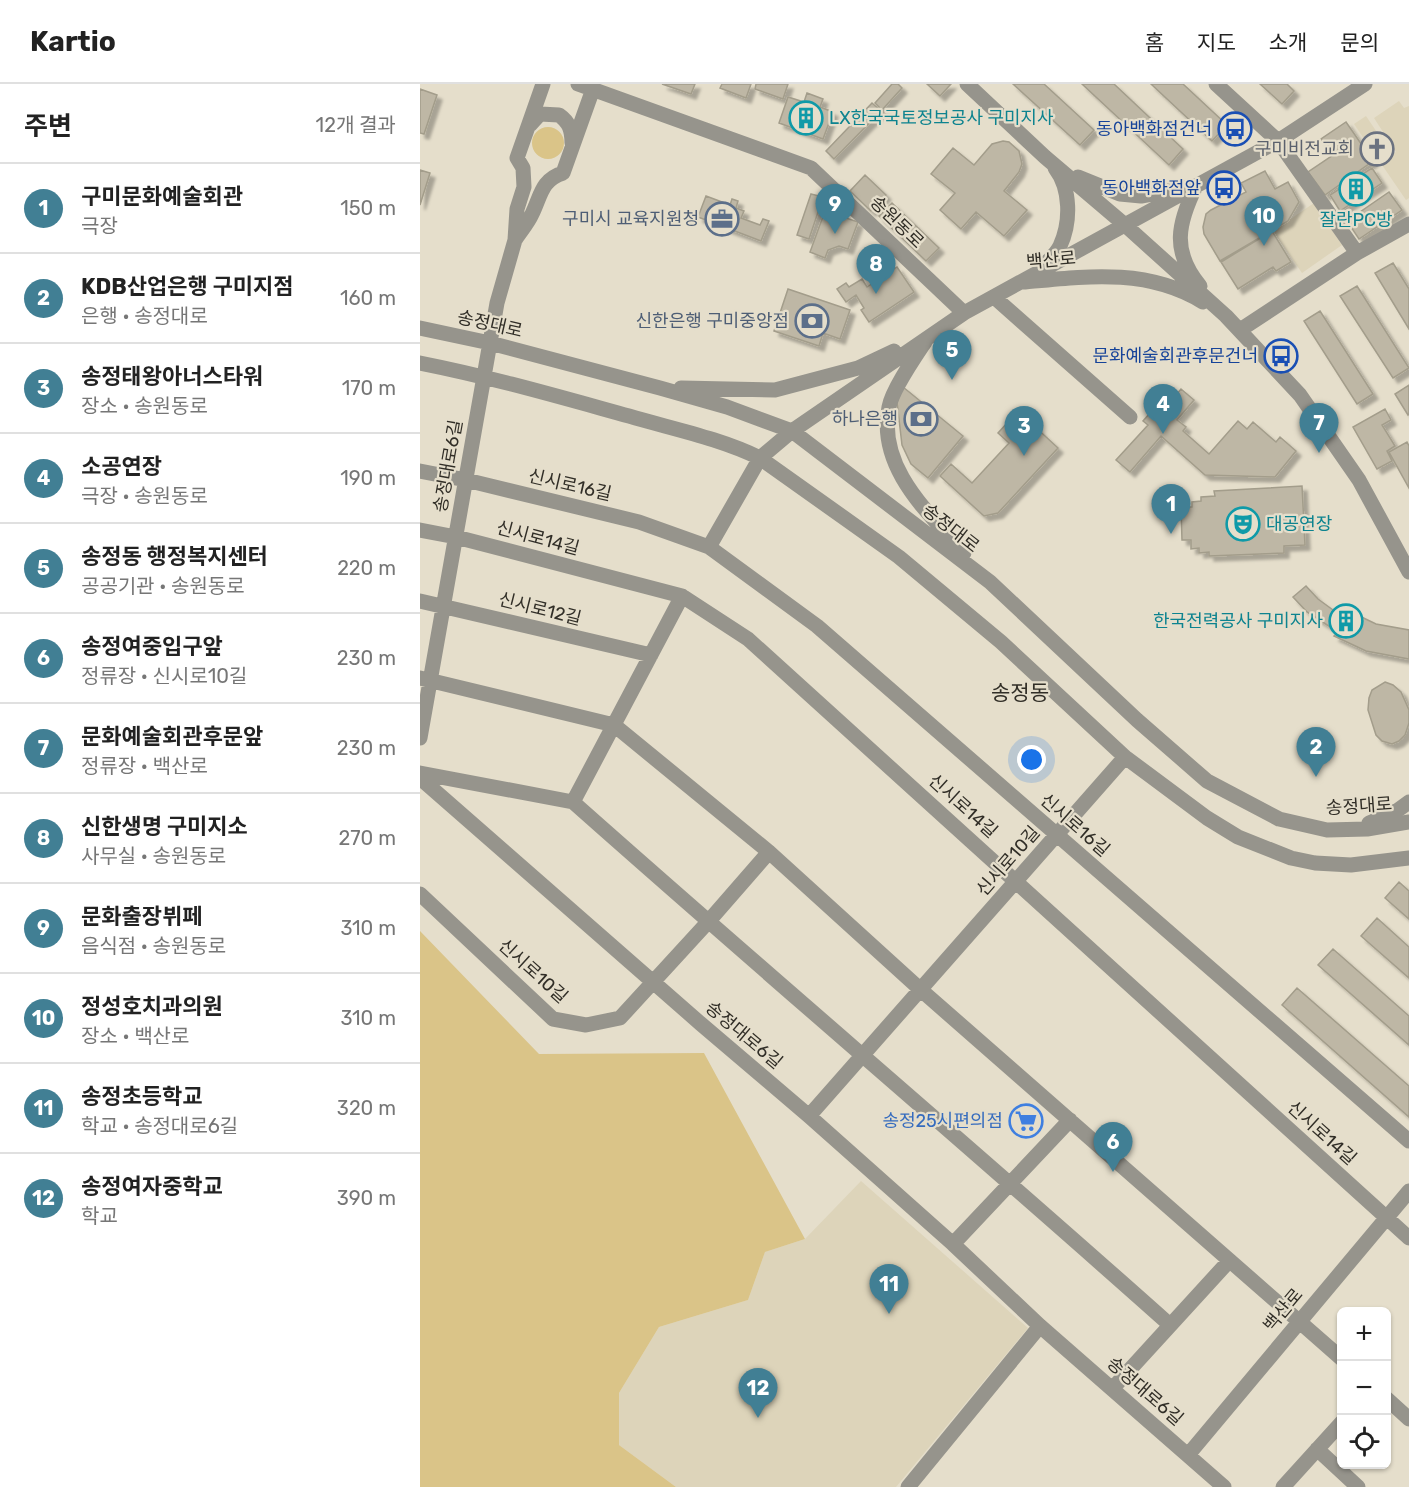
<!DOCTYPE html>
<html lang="ko">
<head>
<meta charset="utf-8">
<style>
  :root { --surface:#fff; --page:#f6f6f6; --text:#222; --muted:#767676; --line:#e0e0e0; --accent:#417f94 }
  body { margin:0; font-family:Rubik,"Noto Sans KR",sans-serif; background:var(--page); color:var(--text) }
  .controls { position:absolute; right:18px; bottom:18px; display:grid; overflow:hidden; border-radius:9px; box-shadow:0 2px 4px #0004 }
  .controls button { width:54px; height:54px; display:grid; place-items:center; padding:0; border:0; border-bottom:2px solid var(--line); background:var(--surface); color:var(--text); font:30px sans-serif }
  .you { position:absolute; left:612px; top:676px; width:21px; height:21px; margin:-15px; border:4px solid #fff; border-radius:50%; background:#1a73e8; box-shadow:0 0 0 9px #1a73e833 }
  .badge { display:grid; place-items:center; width:39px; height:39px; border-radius:50%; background:var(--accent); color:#fff; font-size:20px; font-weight:700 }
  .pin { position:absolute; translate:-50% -50px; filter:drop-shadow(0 2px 3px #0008) }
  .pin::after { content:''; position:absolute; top:32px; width:21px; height:18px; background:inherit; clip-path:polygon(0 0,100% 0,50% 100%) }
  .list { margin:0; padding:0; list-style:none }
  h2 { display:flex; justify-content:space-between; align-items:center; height:78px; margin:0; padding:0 24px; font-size:26px }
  h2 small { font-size:20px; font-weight:400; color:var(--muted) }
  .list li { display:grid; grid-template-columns:39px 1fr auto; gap:18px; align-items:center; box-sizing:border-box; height:90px; padding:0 24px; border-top:2px solid var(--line) }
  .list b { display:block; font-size:22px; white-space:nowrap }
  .list p { margin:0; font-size:20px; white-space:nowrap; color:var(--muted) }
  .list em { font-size:20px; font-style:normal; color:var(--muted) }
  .icon { flex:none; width:33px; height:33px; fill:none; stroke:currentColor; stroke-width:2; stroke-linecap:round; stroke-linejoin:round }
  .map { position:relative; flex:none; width:989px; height:1403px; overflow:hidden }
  header { display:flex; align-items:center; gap:36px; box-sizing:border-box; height:84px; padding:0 30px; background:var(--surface); border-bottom:2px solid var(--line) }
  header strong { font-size:28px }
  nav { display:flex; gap:33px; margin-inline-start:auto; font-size:21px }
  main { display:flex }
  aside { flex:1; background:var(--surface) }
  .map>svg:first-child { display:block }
</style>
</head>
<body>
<header>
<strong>Kartio</strong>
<nav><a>홈</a><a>지도</a><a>소개</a><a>문의</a></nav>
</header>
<main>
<aside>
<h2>주변<small>12개 결과</small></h2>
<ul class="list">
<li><span class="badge">1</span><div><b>구미문화예술회관</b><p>극장</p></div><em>150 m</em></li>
<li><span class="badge">2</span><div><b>KDB산업은행 구미지점</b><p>은행 · 송정대로</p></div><em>160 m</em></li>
<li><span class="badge">3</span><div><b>송정태왕아너스타워</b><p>장소 · 송원동로</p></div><em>170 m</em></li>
<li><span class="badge">4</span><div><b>소공연장</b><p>극장 · 송원동로</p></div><em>190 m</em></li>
<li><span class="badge">5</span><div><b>송정동 행정복지센터</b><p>공공기관 · 송원동로</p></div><em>220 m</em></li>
<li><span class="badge">6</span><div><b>송정여중입구앞</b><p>정류장 · 신시로10길</p></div><em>230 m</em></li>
<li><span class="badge">7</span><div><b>문화예술회관후문앞</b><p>정류장 · 백산로</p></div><em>230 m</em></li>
<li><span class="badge">8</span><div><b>신한생명 구미지소</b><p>사무실 · 송원동로</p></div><em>270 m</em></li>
<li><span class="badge">9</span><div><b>문화출장뷔페</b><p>음식점 · 송원동로</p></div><em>310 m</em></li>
<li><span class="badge">10</span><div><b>정성호치과의원</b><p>장소 · 백산로</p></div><em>310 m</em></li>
<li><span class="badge">11</span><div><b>송정초등학교</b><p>학교 · 송정대로6길</p></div><em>320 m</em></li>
<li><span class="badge">12</span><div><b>송정여자중학교</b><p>학교</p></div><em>390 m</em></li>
</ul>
</aside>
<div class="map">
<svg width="989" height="1403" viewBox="0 0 989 1403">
  <defs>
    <filter id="shadow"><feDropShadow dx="5" dy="5" stdDeviation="1.5" flood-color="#0004"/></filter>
  </defs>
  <rect width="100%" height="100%" fill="#e5decb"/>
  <path fill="#ddd4ba" d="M979,17L984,24L989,22V114L986,116L960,78L976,68L954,34Z
    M946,32L969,66L957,74L934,40Z
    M894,119L922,161L882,189L853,147Z
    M441,1097L608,1244L476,1403H256L199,1361V1309L239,1243L328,1216L345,1168L385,1155Z"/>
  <path fill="#dac488" d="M112 59a16 16 0 1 1 32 0a16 16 0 1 1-32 0Z
    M0,847L119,970L284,969L385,1155L345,1168L328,1216L239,1243L199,1309V1361L256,1403H0Z"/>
  <path fill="#beb7a5" stroke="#a39d8b" stroke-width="1.5" filter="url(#shadow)" d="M242,0H275L271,10Z
    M302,0H331L326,14L300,4Z
    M336,0H368L363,15L335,5Z
    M472,0H478L482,4L462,26L455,19Z
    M507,0H531L520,12Z
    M593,0H624L674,46L660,61Z
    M662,0H694L763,65L749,81Z
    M731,0H763L807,41L792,57Z
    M840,0H867L874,7L862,20Z
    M0,5L17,11L4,50L0,49Z
    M387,9L403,15L400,23L413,28L403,55L359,39L368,13L384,18Z
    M452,19L461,27L414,75L406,67Z
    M926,38L953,77L905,111L888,88L913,71L901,55Z
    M583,57L589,58L599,67L602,80L599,88L584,107L607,126L584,152L556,128L541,145L520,126L535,109L511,90L533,64L554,81L572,60Z
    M952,84L962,99L920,127L910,111Z
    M0,86L10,89L0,121Z
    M845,87L855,105L868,98L879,118L868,137L800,177L784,150L783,143L786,130L791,126L826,108L821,99Z
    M445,91L466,111L451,127L430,107Z
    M969,108L982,126L939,155L927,137Z
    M391,110L403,113L389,155L377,151Z
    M286,112L310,121L312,115L318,117L316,124L324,127L321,134L340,141L343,135L349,137L341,157L278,133Z
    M472,119L519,164L506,177L459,132Z
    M405,127L438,138L428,165L419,162L408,166L405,174L390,168Z
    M852,147L871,178L856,187L853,183L818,205L801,178Z
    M973,179L989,205V245L955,189Z
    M477,183L494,208L449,238L441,226L444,224L436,211L426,218L417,205L426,199L429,203L442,195L447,203Z
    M937,202L989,284L973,294L920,212Z
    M368,205L430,226L420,255L403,249L399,262L354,247Z
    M900,227L953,310L937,320L884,237Z
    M989,301V330L988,331L975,310Z
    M483,303L543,352L508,394L491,380L482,361L477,318Z
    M761,305L774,316L757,336L766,343L763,347L789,370L818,337L827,345L833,338L856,358L860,353L876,367L855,393L785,391L741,352L710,388L696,376L728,341L723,337L738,320L744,325Z
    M965,325L971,336L962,341L975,362L967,367L972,377L957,385L933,343Z
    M598,327L638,364L578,429L564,432L520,392L531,380L552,399L589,359L578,349Z
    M987,358L989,362V404L969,368Z
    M882,402L885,461L864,462V469L789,472V468L779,469V464L771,465V456H762L761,423H772V418L781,417V413L795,412L794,407Z
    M886,502L898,515L924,534L929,527L956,540L989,546V575L946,567L914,552L918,548L887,528L873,513Z
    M965,598L973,601L981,608L989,626V639L985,651L979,657L972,660L962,657L956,651L948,626L949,614L952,606Z
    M979,798L989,807V835L965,814Z
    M957,834L989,863V894L941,852Z
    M913,865L989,932V961L898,881Z
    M877,904L989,1002V1033L862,921Z"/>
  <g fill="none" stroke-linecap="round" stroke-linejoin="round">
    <path stroke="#96948c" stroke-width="15" d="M158,0L391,84L544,229
      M547,0L625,73L705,141L806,232L880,311L939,396L989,488
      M796,0L858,57L937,169
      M110,41L120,30L139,31C149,38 152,46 152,59
      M658,93L700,110L721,112L765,104
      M776,102C758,139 751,167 780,202
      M95,156C101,147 108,139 112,130C121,112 121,96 143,89L173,5
      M625,180C631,174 637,169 640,162C651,138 651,105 635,84
      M605,198C667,192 728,184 783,218
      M574,213L710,333
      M0,244L70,259L240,304L307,323L372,347L570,498L717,636L787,697L859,735L907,746L947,745L989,738
      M820,246L937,169L989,140
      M505,258C495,273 472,306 469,323C457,384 508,428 544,469
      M0,279C71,293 140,313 209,332C253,345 299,354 340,374L479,473L581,558L705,673L787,734L818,753L871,774L895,779L931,781L989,774
      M261,304L355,306L438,284L474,267
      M0,387L46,396L219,438L289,463L397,542L989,1057
      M0,446L36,453L262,512L328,555L989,1154
      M289,463L340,374L372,347L544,229L858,57L945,0
      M0,517L231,571
      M0,594L194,641L349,768L501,906L922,1275
      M0,654L77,219L95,156L97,125L104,103L103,84L97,74L123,0
      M0,689L153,718
      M0,694L281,940L389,1032L533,1160L620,1242L804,1403
      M153,718C351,894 553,1065 750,1241
      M153,718L262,512
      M949,739L978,726L989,718
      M0,810L133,935L166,941L200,934L288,838L349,768
      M389,1032L705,673
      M533,1160L650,1036
      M693,1304L809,1177
      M966,1314L989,1335
      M897,1365L938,1403
      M768,1371L989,1107
      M488,1403L620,1242
      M863,1403L922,1338"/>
  </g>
  <defs>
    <g id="building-ring" transform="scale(1.725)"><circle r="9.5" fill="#e5decb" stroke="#0f9aa8" stroke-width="1.5"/><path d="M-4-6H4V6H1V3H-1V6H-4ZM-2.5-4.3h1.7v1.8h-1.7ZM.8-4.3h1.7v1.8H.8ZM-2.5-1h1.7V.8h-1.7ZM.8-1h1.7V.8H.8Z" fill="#0f9aa8"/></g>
    <g id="bus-ring" transform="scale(1.725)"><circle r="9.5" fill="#e5decb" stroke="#1a4fb4" stroke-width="1.5"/><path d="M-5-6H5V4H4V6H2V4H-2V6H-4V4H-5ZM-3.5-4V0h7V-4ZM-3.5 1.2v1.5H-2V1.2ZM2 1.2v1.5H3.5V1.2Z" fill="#1a4fb4"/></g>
    <g id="church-ring" transform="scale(1.725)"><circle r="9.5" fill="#e5decb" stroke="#6b7280" stroke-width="1.5"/><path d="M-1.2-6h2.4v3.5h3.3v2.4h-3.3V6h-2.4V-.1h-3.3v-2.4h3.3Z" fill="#6b7280"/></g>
    <g id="office-ring" transform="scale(1.725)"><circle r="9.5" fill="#e5decb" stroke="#5c6f8a" stroke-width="1.5"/><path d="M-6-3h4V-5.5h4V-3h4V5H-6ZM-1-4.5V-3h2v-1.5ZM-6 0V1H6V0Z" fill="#5c6f8a"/></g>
    <g id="bank-ring" transform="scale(1.725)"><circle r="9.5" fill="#e5decb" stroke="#5c6f8a" stroke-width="1.5"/><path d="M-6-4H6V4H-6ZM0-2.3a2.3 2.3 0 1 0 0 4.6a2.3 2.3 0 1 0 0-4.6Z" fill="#5c6f8a"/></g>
    <g id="theatre-ring" transform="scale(1.725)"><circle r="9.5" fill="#e5decb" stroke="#0f9aa8" stroke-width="1.5"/><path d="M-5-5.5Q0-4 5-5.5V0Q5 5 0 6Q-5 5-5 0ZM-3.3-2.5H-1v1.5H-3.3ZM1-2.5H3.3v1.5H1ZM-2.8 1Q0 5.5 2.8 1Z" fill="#0f9aa8"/></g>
    <g id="supermarket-ring" transform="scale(1.725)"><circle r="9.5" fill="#e5decb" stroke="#3f7fe0" stroke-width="1.5"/><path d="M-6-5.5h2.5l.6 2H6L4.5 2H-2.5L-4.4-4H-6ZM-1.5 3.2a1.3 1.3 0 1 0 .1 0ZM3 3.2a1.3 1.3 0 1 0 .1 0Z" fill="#3f7fe0"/></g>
  </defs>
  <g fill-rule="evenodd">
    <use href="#building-ring" x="386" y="34"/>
    <use href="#bus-ring" x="815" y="45"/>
    <use href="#church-ring" x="957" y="65"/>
    <use href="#bus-ring" x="804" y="104"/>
    <use href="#building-ring" x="936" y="105"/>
    <use href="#office-ring" x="302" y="135"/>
    <use href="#bank-ring" x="392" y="237"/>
    <use href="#bus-ring" x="861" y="272"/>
    <use href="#bank-ring" x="501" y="335"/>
    <use href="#theatre-ring" x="823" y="440"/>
    <use href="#building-ring" x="926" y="537"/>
    <use href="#supermarket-ring" x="606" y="1037"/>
  </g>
  <g text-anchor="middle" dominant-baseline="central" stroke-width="4.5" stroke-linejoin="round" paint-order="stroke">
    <g font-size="18" fill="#0d838f" stroke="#e5decb" text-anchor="start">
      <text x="409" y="34">LX한국국토정보공사 구미지사</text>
      <text x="936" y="136" text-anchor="middle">잘란PC방</text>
      <text x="846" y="440">대공연장</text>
      <text x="903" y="537" text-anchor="end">한국전력공사 구미지사</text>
    </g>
    <g font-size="18" fill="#164399" stroke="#e5decb" text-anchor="end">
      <text x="792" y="45">동아백화점건너</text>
      <text x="781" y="104">동아백화점앞</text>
      <text x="838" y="272">문화예술회관후문건너</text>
    </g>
    <g font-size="18" fill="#5b616d" stroke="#e5decb" text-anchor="end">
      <text x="934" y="65">구미비전교회</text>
    </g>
    <g font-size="18" fill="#4e5e75" stroke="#e5decb" text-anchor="end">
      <text x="279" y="135">구미시 교육지원청</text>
      <text x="369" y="237">신한은행 구미중앙점</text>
      <text x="478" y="335">하나은행</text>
    </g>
    <g font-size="18" fill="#312e27" stroke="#e5decb">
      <text transform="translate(477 138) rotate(44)">송원동로</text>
      <text transform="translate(631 176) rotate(-5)">백산로</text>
      <text transform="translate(70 240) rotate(13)">송정대로</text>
      <text transform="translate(28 382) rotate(-80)">송정대로6길</text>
      <text transform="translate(150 401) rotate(13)">신시로16길</text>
      <text transform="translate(531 444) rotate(38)">송정대로</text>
      <text transform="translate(118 454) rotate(15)">신시로14길</text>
      <text transform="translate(120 525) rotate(14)">신시로12길</text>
      <text transform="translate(543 722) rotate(42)">신시로14길</text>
      <text transform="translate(939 722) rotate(-4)">송정대로</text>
      <text transform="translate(655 741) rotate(41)">신시로16길</text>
      <text transform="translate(588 777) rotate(-49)">신시로10길</text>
      <text transform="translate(113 887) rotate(42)">신시로10길</text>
      <text transform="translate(324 951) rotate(40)">송정대로6길</text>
      <text transform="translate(902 1049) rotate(42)">신시로14길</text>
      <text transform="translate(863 1226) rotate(-50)">백산로</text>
      <text transform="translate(725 1307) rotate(41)">송정대로6길</text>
    </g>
    <g font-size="18" fill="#366cbe" stroke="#e5decb" text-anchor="end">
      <text x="583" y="1037">송정25시편의점</text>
    </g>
    <g font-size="21" fill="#312e27" stroke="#e5decb">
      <text x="600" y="608">송정동</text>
    </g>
  </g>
</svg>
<div class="controls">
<button>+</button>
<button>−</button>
<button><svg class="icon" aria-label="locate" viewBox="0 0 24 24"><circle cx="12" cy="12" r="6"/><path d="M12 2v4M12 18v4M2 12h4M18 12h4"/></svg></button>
</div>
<div class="you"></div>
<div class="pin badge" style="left:751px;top:450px">1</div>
<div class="pin badge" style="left:896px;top:693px">2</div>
<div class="pin badge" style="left:604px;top:372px">3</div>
<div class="pin badge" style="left:743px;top:350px">4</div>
<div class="pin badge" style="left:532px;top:296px">5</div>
<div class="pin badge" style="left:693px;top:1088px">6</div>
<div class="pin badge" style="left:899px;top:369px">7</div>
<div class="pin badge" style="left:456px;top:210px">8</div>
<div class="pin badge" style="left:415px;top:150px">9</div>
<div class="pin badge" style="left:844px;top:162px">10</div>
<div class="pin badge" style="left:469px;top:1230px">11</div>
<div class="pin badge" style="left:338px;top:1334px">12</div>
</div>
</main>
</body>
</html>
